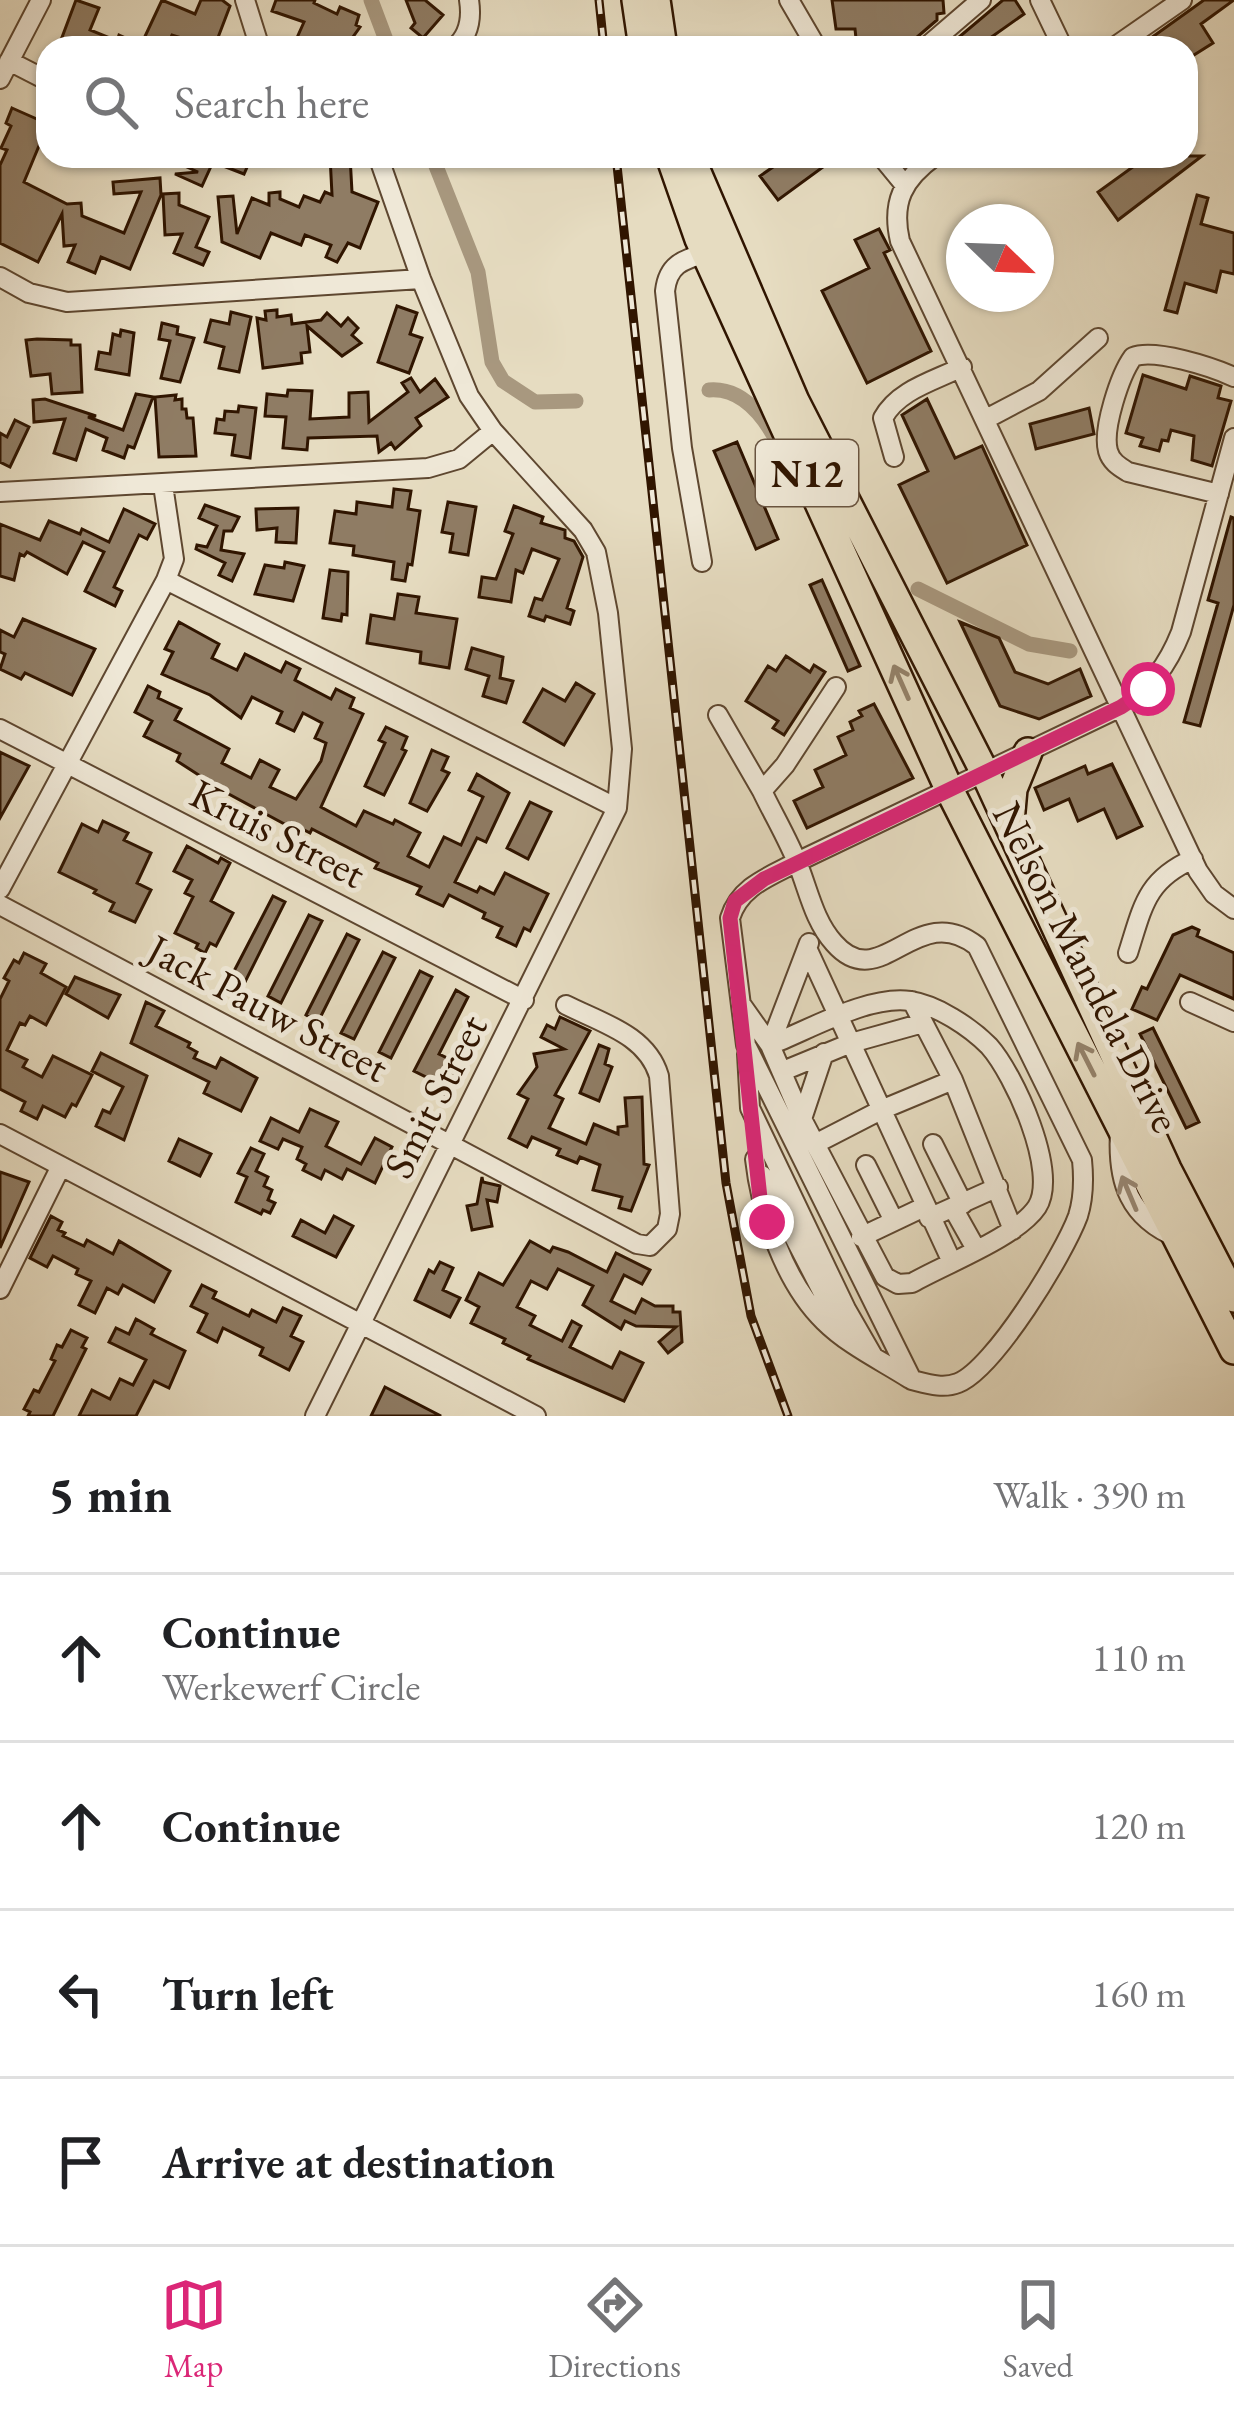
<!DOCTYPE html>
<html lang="en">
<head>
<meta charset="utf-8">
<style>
  :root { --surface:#fff; --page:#f6f6f6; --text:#202124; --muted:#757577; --line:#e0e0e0; --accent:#db2777 }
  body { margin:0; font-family:"EB Garamond",serif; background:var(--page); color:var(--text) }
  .compass { position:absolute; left:946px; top:204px; width:108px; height:108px; border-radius:50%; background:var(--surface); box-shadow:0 3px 9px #0004; rotate:113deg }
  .stop { position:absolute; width:36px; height:36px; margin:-27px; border:9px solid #db2777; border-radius:50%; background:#fff }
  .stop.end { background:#db2777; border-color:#fff; box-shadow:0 3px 12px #0008 }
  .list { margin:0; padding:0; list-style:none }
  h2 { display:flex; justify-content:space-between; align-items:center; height:156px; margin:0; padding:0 48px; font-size:51px }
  h2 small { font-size:39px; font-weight:400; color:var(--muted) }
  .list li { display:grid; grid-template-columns:78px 1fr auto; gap:36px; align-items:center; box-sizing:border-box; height:168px; padding:0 48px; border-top:3px solid var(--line) }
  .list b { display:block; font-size:45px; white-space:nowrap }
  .list p { margin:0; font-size:39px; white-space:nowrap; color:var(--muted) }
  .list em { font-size:39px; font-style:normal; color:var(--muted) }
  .icon { flex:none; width:66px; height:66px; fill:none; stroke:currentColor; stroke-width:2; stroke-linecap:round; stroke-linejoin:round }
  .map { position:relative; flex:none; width:1234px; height:1416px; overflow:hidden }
  .search { position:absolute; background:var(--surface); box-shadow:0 3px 9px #0004; left:36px; right:36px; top:36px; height:132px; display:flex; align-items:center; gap:30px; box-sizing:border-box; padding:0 42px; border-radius:36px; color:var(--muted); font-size:45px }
  .sheet { height:828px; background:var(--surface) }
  nav { display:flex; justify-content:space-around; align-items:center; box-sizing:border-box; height:168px; border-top:3px solid var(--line); background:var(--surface); font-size:33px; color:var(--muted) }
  nav a { display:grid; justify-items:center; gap:6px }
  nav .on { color:var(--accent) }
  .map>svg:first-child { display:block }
</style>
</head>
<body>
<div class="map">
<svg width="1234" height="1416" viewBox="0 0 1234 1416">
  <rect width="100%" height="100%" fill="#e6dcc1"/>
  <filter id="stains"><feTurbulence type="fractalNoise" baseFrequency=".00167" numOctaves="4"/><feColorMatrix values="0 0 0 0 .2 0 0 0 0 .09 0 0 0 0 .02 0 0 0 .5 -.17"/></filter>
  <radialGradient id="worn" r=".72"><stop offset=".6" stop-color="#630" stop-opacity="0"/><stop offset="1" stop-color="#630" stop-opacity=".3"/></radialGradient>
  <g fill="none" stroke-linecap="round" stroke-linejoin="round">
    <path stroke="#a8987f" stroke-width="15" d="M371,0L389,48
      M432,156L478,272L492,362L503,381L535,402L576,401
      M709,390C744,387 766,419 780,447
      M918,589L1029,644L1070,651"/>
  </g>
  <path fill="#8f7c64" stroke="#301500" stroke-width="3" d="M76,0L99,8L90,30L117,41L119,35L141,45L162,0L195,14L201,0H222L230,6L214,48L172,35L166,48H58Z
    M276,0H315L314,3L337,14L340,7L359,15L356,25L360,27L345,48H315L296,40L304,22L272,11Z
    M406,0H425L443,15L423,38L411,28L415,23Z
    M832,0H943L944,13L937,14V20L916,38L912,48H857L855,29H836Z
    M1003,0H1015L1024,14L976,48H946Z
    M1204,0H1234L1201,24L1213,43L1186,60V48H1137Z
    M12,108L48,124L24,182L67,204L81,203L82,216L124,233L141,192L114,194L113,182L160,178L161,195L130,269L101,257L95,273L68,262L75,245L64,246L62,214L38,262L0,243V165L7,150L1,148L11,126L6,123Z
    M162,156H252L244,174L213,162L202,186L175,174L198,172Z
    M330,156H350L352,192L378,202L360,248L348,243L337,262L326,257L331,245L305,235L301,245L271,233L260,258L222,242L218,197L233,196L237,234L252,198L269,205V193L280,192V199L299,207L304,196L320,202L325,192L332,195Z
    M789,156H838L778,200L760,176Z
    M1148,156H1202L1118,220L1098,192Z
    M179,193V205L209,217L196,247L209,252L203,265L174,253L182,234L165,235L163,194Z
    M1197,195L1208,198L1201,224L1234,233V274L1221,271L1216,292L1185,283L1177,313L1165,310Z
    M879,229L890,250L884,253L931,351L867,383L822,291L869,268L855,240Z
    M397,306L417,313L410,334L422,338L409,373L378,362Z
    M277,310V317L291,315L292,324L321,320L327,313L341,326L348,318L358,328L352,335L361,343L342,356L307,326L310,352L301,353L302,363L263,368L257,318L266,320L265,311Z
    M231,312L251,317L239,372L219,368L224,347L205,342L211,320L229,324Z
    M162,323L178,327L177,334L194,338L180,382L161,378L170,341L159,339Z
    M121,330L134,333L129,375L96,369L99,352L110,354L113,334L120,336Z
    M37,339L71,340V345H80L82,392L52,394L50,374L31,376L26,340Z
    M1143,375L1186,389L1190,376L1221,386L1218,398L1231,401L1212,466L1192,460L1194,436L1171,430L1168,441L1162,440L1159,451L1140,446L1143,438L1126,433Z
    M411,378L420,392L435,379L448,397L416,418L421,426L395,449L391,443L379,452L377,436L308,438L307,450L283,448L286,417L265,416L267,394L287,396L288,390L312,391L310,419L349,417V393L368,392L369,422L408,392L402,383Z
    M136,394L153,397L134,448L128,446L124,458L103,450L107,438L86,429L76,460L54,453L65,419L34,422L33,400L45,399L96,416L88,417L123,430Z
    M176,395L175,400L182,399V409H186L187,418H193L196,456L159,457L155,397Z
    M927,399L955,458L982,446L1027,545L947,583L899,485L928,471L902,415Z
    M239,406L256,408L250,458L232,455L235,435L215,433L217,419L224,420L225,411L238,412Z
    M1089,408L1094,434L1036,449L1030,424Z
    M15,420L29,427L10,467L0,462V433L7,437Z
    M737,442L778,539L756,549L714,451Z
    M394,489L411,491L408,509L420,511L412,565L408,564L405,581L392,579L394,562L353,555L354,546L330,543L335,511L356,514L357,502L392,507Z
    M448,502L476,507L468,555L450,552L453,534L442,532Z
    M205,505L239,517L232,531H224L221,550L244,554L232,581L219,575L225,563L196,549L197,545L207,547L217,526L199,518Z
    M514,506L543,517L541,523L565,530V538L574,541L583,557L567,608L574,611L570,624L546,616L544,621L529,616L535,598L542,600L559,559L532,549L523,573L516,570L511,602L479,597L482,577L496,579L513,534L505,531Z
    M298,508L296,543L276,542L277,528L257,530L256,509Z
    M124,509L155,524L147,539L139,535L114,587L122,591L115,606L85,591L104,552L83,542L67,574L27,552L24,556L20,554L14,580L0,576V524L40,540L49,521L80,534L82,529L109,542Z
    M1231,517L1234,518V605L1200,726L1184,722L1218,603L1208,600Z
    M285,562L304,566L293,601L255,594L265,565L284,568Z
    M330,570L348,572L347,615L342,614L341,621L323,618Z
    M822,580L860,666L848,671L810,585Z
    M398,594L419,597L416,613L457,619L449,668L420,663L421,652L367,643L371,615L394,619Z
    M23,619L95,649L72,695L25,673L21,679L0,669L5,654L0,652V630L14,637Z
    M179,622L219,644L212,658L237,670L245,654L281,672L286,662L300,669L295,680L331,699L336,689L354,698L350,708L363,714L321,807L356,826L364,811L393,824L395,820L420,833L408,856L429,867L444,837L461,845L483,797L469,790L477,774L509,793L486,842L477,838L455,882L477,892L480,887L494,894L505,873L548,894L530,931L524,928L516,946L497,937L502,927L483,918L485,913L449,895L443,906L417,894L421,887L375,868L378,863L374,861L312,829L310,833L291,823L290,827L225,792L177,761L180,754L144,736L152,721L135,712L148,686L160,692L158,698L181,709L175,720L229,749L222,763L251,778L260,760L279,770L270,787L296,799L321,761L326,743L315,738L322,723L303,713L294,731L277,723L282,712L252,697L241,718L210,695L162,674L173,652L165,649Z
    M960,622L999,638L1015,672L1048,684L1080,669L1091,696L1039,719L1000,706Z
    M472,648L503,657L500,678L513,681L506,703L483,696L489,676L466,669Z
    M786,656L810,672L814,665L825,672L784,735L773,728L778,721L746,701L768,666L776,671Z
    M576,683L594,694L564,745L524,722L543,689L565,701Z
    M874,704L913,778L807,828L794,801L823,787L815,770L846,755L838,737L853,730L850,722L862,716L859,711Z
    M386,727L407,737L402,749L406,751L384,795L365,786L385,743L379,740Z
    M432,750L448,757L442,770L449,773L427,811L410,803Z
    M0,752L29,766L0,818Z
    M1112,764L1142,826L1117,838L1104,809L1078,821L1069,799L1044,810L1035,788L1085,766L1088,774Z
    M530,802L551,812L528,859L507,848Z
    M103,821L128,833L124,840L151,853L137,883L151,890L135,922L110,911L114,903L94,893L96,890L59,872L82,824L98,832Z
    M187,846L218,863L221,858L230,863L211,901L233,913L216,946L210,943L205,953L196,948L198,944L175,933L193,897L185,893L192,880L174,871Z
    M273,896L285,902L244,984L231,977Z
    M309,915L322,921L281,1003L268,996Z
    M1192,927L1199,930L1197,936L1234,953V999L1180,975L1157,1020L1132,1009L1142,987L1147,989L1173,935Z
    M347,934L359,940L318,1022L306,1015Z
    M383,952L395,958L354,1039L341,1033Z
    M24,953L46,964L41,973L66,987L46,1025L30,1016L25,1025L20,1023L7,1050L27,1060L23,1067L42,1077L53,1056L92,1075L76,1106L72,1104L65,1117L43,1106L37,1119L21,1111L25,1102L0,1089V999L9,981L4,978L14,960L19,963Z
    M420,971L432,977L391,1058L379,1052Z
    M75,977L120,995L108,1018L66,994Z
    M456,990L468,997L439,1054L464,1066L448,1099L438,1094L442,1085L414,1071Z
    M146,1002L164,1011L156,1026L190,1043L188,1047L197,1052L194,1058L216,1068L221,1058L257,1078L241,1111L204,1093L209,1082L131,1043Z
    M560,1017L590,1031L555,1095L563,1099L549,1128L586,1144L594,1124L618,1134V1127L627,1126L625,1098L642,1097L644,1164L649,1165L631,1211L619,1208L622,1197L593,1190L600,1165L580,1157L577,1163L557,1155L560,1149L532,1137L527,1147L509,1138L528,1099L518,1094L537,1067L534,1054L564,1049L541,1037L547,1025L555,1029Z
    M1153,1028L1199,1122L1186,1128L1140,1034Z
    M599,1045L609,1049L605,1064L612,1067L599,1101L580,1093Z
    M101,1053L147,1076L124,1140L96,1126L103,1110L110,1113L123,1087L92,1071Z
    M310,1109L338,1122L326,1146L361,1164L375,1138L392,1147L375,1183L347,1169L342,1179L325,1170L321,1179L303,1170L306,1164L297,1159L302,1147L283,1139L278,1149L260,1141L271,1118L299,1132Z
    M179,1139L211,1154L200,1176L169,1161Z
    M251,1148L264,1154L256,1171L268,1177L264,1186L272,1190L268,1200L275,1203L270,1213L263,1210L261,1214L236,1202L247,1177L238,1173Z
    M0,1172L29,1182L0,1248Z
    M482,1177L483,1182L500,1186L497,1202L487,1200L492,1226L472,1230L467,1206L477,1204Z
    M51,1216L62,1222L58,1230L65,1233L63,1236L84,1246L87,1240L113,1254L119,1241L170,1271L154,1302L123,1285L118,1294L107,1288L95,1313L79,1305L91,1281L76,1274L78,1269L53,1256L47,1267L30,1258Z
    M334,1216L353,1226L336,1257L293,1236L301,1220L325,1233Z
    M530,1241L550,1252L553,1247L568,1252L607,1272L616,1253L650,1270L642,1284L624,1275L611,1301L635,1313L642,1299L655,1306H673V1312H680L682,1342L668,1353L659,1342L676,1327L636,1326L625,1321L621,1329L583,1305L593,1286L558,1269L547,1289L531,1281L517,1307L535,1316L530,1325L562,1341L572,1321L581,1326L570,1347L612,1368L620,1352L643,1363L624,1401L528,1359L530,1356L503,1343L505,1339L471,1323L479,1307L466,1300L479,1273L503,1285Z
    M440,1262L453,1268L443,1290L460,1298L450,1317L415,1300L429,1270L434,1273Z
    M202,1285L216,1292L213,1298L249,1316L252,1310L276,1322L283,1308L301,1316L291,1336L303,1342L289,1370L260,1355L263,1348L223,1328L217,1342L198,1332L207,1314L191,1306Z
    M136,1319L154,1329L151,1334L185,1351L169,1388L154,1381L136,1416H79L92,1390L110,1399L120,1379L133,1385L146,1360L109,1342L116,1328L129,1334Z
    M71,1330L87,1338L82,1347L86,1349L53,1416H28L30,1412L24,1409L34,1390L39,1392L55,1361L51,1359L57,1345L62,1347Z
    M385,1387L441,1416H371Z"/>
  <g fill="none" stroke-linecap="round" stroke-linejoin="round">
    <g stroke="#5e4730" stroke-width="22">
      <path id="minor" d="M245,0L260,48
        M789,0L817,48
        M1040,0L1063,48
        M454,48C469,36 472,19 469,0
        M925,48L981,0
        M1113,48L1182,0
        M9,61L48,81
        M0,79L41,0
        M881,156L904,184
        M935,156C903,179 891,202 900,241L1198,871L1214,894L1234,909
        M0,277L29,293L67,302L421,279
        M986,419L1039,391L1098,338
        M894,457L883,418C898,390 934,381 962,367
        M0,492L428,468L459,459L493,431
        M1219,494L1128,472C1120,467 1111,462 1108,451C1102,429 1120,375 1133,357C1154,348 1212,367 1234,377
        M702,562L682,448L665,291C668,264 683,260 706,253
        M166,580L617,808
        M836,687L785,765L762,791C774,816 789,841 799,867C809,893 815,922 834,943C881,997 916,898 977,946L1082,1160C1084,1180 1084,1197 1078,1216C1064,1254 994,1369 958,1383C943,1389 928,1384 912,1380L746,1045L730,918C740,886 769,877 797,862L1121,707C1151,687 1167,667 1181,632L1234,438
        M718,715L762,791
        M0,729L524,1000
        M0,889L166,580L174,559L163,485
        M0,905L637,1244L650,1246L667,1229L670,1214L659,1076C647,1035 602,1023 566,1005
        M807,948L951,1260
        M1128,953C1143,906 1146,880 1193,859
        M912,1001L953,1080L1013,1230
        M1190,1002L1234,1022
        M741,1004L770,1045L802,1119L885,1277L898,1284L912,1283C945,1264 1017,1237 1037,1207C1059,1172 1014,1074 989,1046C970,1027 937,1005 910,1001C868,995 809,1030 770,1045
        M770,1045L809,943
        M747,1054L750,1108L846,1309L873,1356
        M783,1071L851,1043L923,1023
        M802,1119L824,1053
        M1120,1132C1117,1182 1129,1218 1178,1238
        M0,1134L536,1416
        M815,1144L881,1110L953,1080
        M933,1144L963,1204
        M755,1159C761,1213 785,1283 824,1321C848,1345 882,1361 910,1379
        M866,1165L894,1221
        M762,1175L840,1326
        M953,1208L976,1249
        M929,1218L998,1187
        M861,1237L924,1207
        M0,1289L61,1166
        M315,1416L617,808L622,749L608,613L596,552L583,530L493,431L469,396L421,279L378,156"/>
    </g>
    <g stroke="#301500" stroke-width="32">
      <path id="highway" d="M636,0L643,48
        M656,0L663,48
        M670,156L699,239L949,789L1234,1350
        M690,156L795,401L985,773L1167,1169L1234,1298
        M1010,822L1013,789L1028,752"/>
    </g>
    <use href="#minor" stroke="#efe8d7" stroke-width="18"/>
    <use href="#highway" stroke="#e6dcc1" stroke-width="27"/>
    <g stroke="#301500" stroke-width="9">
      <path id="rail" d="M599,0L604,48
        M616,156L726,1183L751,1316L788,1416"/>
    </g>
    <use href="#rail" stroke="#efe8d7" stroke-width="4.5" stroke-dasharray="14" stroke-linecap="butt"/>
  </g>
  <defs><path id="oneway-shaft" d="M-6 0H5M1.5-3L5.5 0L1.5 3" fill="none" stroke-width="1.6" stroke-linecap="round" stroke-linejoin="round" transform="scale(3)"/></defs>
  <g stroke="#94826a">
    <use href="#oneway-shaft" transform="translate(901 682) rotate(-114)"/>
    <use href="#oneway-shaft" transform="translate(1086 1059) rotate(-117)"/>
  </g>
  <use stroke="#998976" href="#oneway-shaft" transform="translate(1129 1193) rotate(-113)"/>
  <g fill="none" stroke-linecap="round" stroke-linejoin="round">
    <path stroke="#db2777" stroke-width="15" d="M767,1222L760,1198L730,918L735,901L764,879L1121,707L1148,689"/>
  </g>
  <g text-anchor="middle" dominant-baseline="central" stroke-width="10" stroke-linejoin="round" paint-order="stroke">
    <rect fill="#efe8d7" stroke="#695440" stroke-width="3" x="756" y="440" width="102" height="66" rx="9"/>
    <g font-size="39" font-weight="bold" fill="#301500">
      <text x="807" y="473">N12</text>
    </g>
    <g font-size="42" fill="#301500" stroke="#efe8d7">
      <text transform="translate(278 833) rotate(27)">Kruis Street</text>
      <text transform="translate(1087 967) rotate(63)">Nelson Mandela Drive</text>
      <text transform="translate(268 1008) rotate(28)">Jack Pauw Street</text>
      <text transform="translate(435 1096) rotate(-63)">Smit Street</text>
    </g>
  </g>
  <rect width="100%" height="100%" filter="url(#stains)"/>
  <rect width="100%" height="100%" fill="url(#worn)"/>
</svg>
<svg class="compass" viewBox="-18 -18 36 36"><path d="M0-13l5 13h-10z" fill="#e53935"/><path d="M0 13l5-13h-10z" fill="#757577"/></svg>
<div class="stop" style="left:1148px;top:689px"></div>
<div class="stop end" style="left:767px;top:1222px"></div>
<div class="search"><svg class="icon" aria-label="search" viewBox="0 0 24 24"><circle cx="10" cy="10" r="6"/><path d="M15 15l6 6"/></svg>Search here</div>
</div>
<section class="sheet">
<h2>5 min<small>Walk · 390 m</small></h2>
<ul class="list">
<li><svg class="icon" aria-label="ahead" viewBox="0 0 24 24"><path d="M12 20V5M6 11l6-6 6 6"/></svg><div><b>Continue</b><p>Werkewerf Circle</p></div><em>110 m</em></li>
<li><svg class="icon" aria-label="ahead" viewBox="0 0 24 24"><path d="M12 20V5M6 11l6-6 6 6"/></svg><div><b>Continue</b></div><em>120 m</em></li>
<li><svg class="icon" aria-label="left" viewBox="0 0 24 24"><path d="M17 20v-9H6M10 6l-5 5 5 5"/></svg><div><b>Turn left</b></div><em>160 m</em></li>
<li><svg class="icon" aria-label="arrive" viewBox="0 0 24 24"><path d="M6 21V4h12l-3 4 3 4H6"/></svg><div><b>Arrive at destination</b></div></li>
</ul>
</section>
<nav>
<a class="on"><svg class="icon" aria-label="map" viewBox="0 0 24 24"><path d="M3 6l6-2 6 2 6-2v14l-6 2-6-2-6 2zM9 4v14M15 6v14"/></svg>Map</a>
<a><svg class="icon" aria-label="directions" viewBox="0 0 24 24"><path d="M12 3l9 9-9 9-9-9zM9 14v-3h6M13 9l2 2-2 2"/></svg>Directions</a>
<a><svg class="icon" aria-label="saved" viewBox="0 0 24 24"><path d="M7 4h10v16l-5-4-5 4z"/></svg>Saved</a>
</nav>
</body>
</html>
